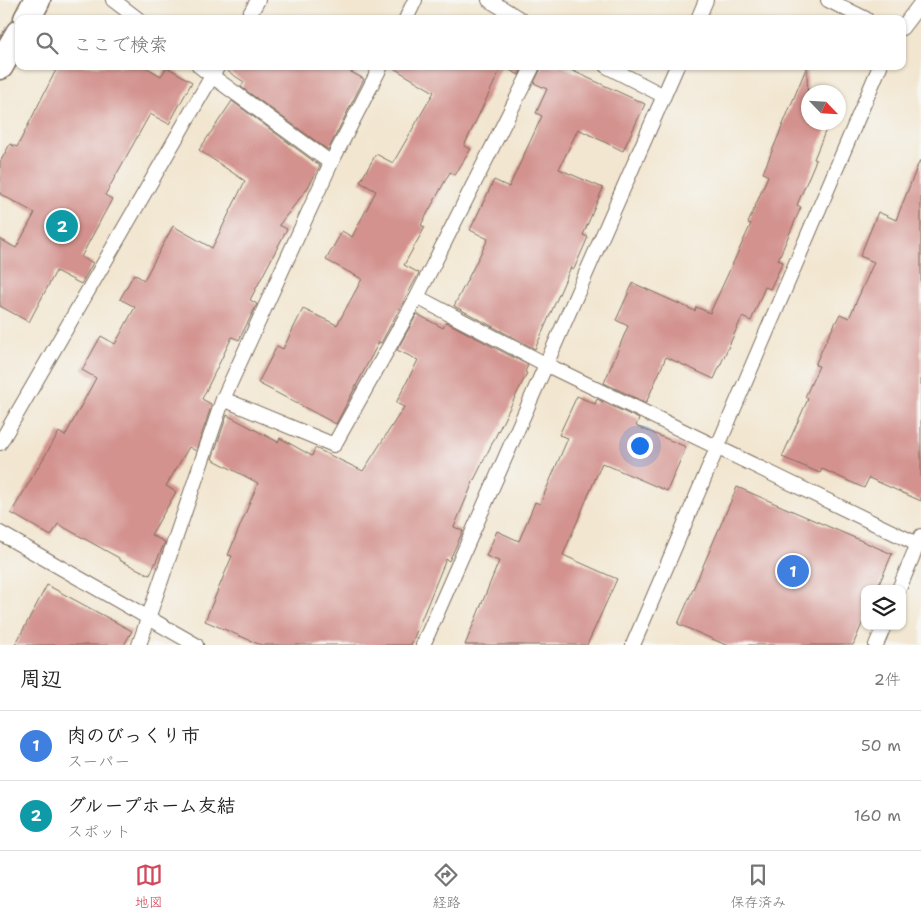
<!DOCTYPE html>
<html lang="ja">
<head>
<meta charset="utf-8">
<style>
  :root { --surface:#fff; --page:#f6f6f6; --text:#222; --muted:#767676; --line:#e0e0e0; --accent:#d1495b }
  body { margin:0; font-family:"Shantell Sans","Klee One",sans-serif; background:var(--page); color:var(--text) }
  .controls { position:absolute; right:15px; bottom:15px; display:grid; overflow:hidden; border-radius:10px; box-shadow:0 1px 4px #0004 }
  .controls button { width:45px; height:45px; display:grid; place-items:center; padding:0; border:0; border-bottom:1px solid var(--line); background:var(--surface); color:var(--text); font:25px sans-serif }
  .compass { position:absolute; left:801px; top:85px; width:45px; height:45px; border-radius:50%; background:var(--surface); box-shadow:0 1px 4px #0004; rotate:115deg }
  .you { position:absolute; left:639px; top:445px; width:18px; height:18px; margin:-12px; border:4px solid #fff; border-radius:50%; background:#1a73e8; box-shadow:0 0 0 8px #1a73e833 }
  .badge { display:grid; place-items:center; width:32px; height:32px; border-radius:50%; background:var(--accent); color:#fff; font-size:16px; font-weight:700 }
  .pin { position:absolute; translate:-50% -50%; border:2px solid #fff; box-shadow:0 1px 5px #0006 }
  .list { margin:0; padding:0; list-style:none }
  h2 { display:flex; justify-content:space-between; align-items:center; height:65px; margin:0; padding:0 20px; font-size:21px }
  h2 small { font-size:16px; font-weight:400; color:var(--muted) }
  .list li { display:grid; grid-template-columns:32px 1fr auto; gap:15px; align-items:center; box-sizing:border-box; height:70px; padding:0 20px; border-top:1px solid var(--line) }
  .list b { display:block; font-size:19px; white-space:nowrap }
  .list p { margin:0; font-size:16px; white-space:nowrap; color:var(--muted) }
  .list em { font-size:16px; font-style:normal; color:var(--muted) }
  .icon { flex:none; width:28px; height:28px; fill:none; stroke:currentColor; stroke-width:2; stroke-linecap:round; stroke-linejoin:round }
  .map { position:relative; flex:none; width:921px; height:645px; overflow:hidden }
  .search { position:absolute; background:var(--surface); box-shadow:0 1px 4px #0004; left:15px; right:15px; top:15px; height:55px; display:flex; align-items:center; gap:12px; box-sizing:border-box; padding:0 18px; border-radius:10px; color:var(--muted); font-size:19px }
  .sheet { height:205px; background:var(--surface) }
  nav { display:flex; justify-content:space-around; align-items:center; box-sizing:border-box; height:70px; border-top:1px solid var(--line); background:var(--surface); font-size:14px; color:var(--muted) }
  nav a { display:grid; justify-items:center; gap:2px }
  nav .on { color:var(--accent) }
  .map>svg:first-child { display:block }
</style>
</head>
<body>
<div class="map">
<svg width="921" height="645" viewBox="0 0 921 645">
  <rect width="100%" height="100%" fill="#f6f6f2"/>
  <filter id="ink" filterUnits="userSpaceOnUse"><feTurbulence type="fractalNoise" baseFrequency=".02" numOctaves="2"/><feDisplacementMap in="SourceGraphic" scale="10" xChannelSelector="R" yChannelSelector="G"/><feConvolveMatrix kernelMatrix="1 2 1 2 8 2 1 2 1" color-interpolation-filters="sRGB"/></filter>
  <filter id="wash" filterUnits="userSpaceOnUse"><feTurbulence type="fractalNoise" baseFrequency=".0096" numOctaves="4" result="noise"/><feDisplacementMap in="SourceGraphic" scale="20" xChannelSelector="R" yChannelSelector="G"/><feGaussianBlur stdDeviation="1.12" result="paint"/><feColorMatrix in="noise" values="0 0 0 0 0 0 0 0 0 0 0 0 0 0 0 0 0 1.4 0 .05"/><feComposite in="paint" operator="in"/></filter>
  <g filter="url(#wash)">
    <rect width="100%" height="100%" fill="#f2e6d0"/>
    <g id="blocks">
      <path fill="#d3928e" d="M58,66H144L161,76L167,67L192,82L169,124L150,114L105,195L112,199L81,257L93,263L81,284L56,271L29,322L0,306V239L16,248L35,213L0,194V162L10,144L17,147Z
        M227,66H340L364,79L328,150L241,87L244,82L226,70Z
        M390,66H502L464,146L471,149L455,175L450,172L421,225L425,227L404,265L419,273L381,343L379,342L336,424L258,383L277,346L283,349L303,309L337,325L362,279L326,260L342,231L352,237L376,191L360,182L376,154L393,163L434,92Z
        M502,66H523L519,75Z
        M542,66H562L645,104L623,151L578,129L559,169L603,188L583,235L588,237L574,269L571,267L535,349L454,306L488,239L470,230L494,180L509,187L542,116L536,113L547,89L534,83Z
        M807,66L808,122H829L814,159L816,160L797,205L801,207L778,260L783,262L770,289L765,287L751,321L742,317L714,379L666,357L646,403L604,383L628,326L616,320L633,283L695,311L696,307L710,313L751,224L748,223L768,176L763,173Z
        M232,101L320,166L307,189L279,225L287,229L250,300L257,304L239,340L232,337L202,399L211,404V407L196,451L189,447L166,486L176,492L151,535L165,542L150,575L119,560V558L58,524L51,536L11,513L59,432L65,436L96,378L82,370L101,336L115,344L135,307L120,299L134,274L144,280L173,226L212,248L245,181L199,150Z
        M920,160L921,161V501L869,478L864,488L822,469L820,473L782,457L808,399L805,397L819,366L815,365L825,343L840,314L849,318L874,262L860,256L878,212L896,220Z
        M417,314L443,328L446,322L528,365L525,372L527,373L474,480L454,527L463,531L449,561L446,559L411,645H261L205,621L232,556L228,555L258,483L212,459L227,415L278,442L280,438L312,456L315,448L363,471L404,407L396,403L418,360L397,350Z
        M577,396L595,404L597,399L639,419L636,426L686,447L667,491L602,463L563,555L617,579L587,645H465L499,561L486,556L497,531L519,541L535,502L540,504L568,438L559,435Z
        M737,487L892,554L877,589H865V617L853,645H726L678,624Z
        M47,585L132,631L124,645H15Z"/>
    </g>
  </g>
  <g filter="url(#ink)">
    <use href="#blocks" fill-opacity="0" stroke="#7b6c5c" stroke-width="1"/>
    <g fill="none" stroke-linecap="round" stroke-linejoin="round">
      <g stroke="#7b6c5c" stroke-width="16">
        <path id="service" d="M113,0L138,19
          M489,0L520,19
          M828,0L866,19
          M247,19L258,0
          M406,19L415,0
          M698,19L706,0
          M902,28L921,3
          M218,66L212,76L331,163
          M533,66L417,297L547,365L921,546
          M606,66L664,96
          M223,399L334,445L417,297
          M0,443L212,76L199,66
          M0,533L196,645
          M899,589L921,536
          M139,645L223,399L331,163L381,66
          M423,645L677,66
          M633,645L880,66
          M876,645L884,626"/>
      </g>
      <g stroke="#7b6c5c" stroke-width="29">
        <path id="minor" d="M27,19L37,0
          M0,66L19,33"/>
      </g>
      <use href="#service" stroke="#fff" stroke-width="14"/>
      <use href="#minor" stroke="#fff" stroke-width="26"/>
    </g>
  </g>
</svg>
<div class="controls">
<button><svg class="icon" aria-label="layers" viewBox="0 0 24 24"><path d="M12 4l9 5-9 5-9-5zM3 14l9 5 9-5"/></svg></button>
</div>
<svg class="compass" viewBox="-18 -18 36 36"><path d="M0-13l5 13h-10z" fill="#e53935"/><path d="M0 13l5-13h-10z" fill="#767676"/></svg>
<div class="you"></div>
<div class="pin badge" style="left:793px;top:571px;background:#3f7fe0">1</div>
<div class="pin badge" style="left:62px;top:226px;background:#0f9aa8">2</div>
<div class="search"><svg class="icon" aria-label="search" viewBox="0 0 24 24"><circle cx="10" cy="10" r="6"/><path d="M15 15l6 6"/></svg>ここで検索</div>
</div>
<section class="sheet">
<h2>周辺<small>2件</small></h2>
<ul class="list">
<li><span class="badge" style="background:#3f7fe0">1</span><div><b>肉のびっくり市</b><p>スーパー</p></div><em>50 m</em></li>
<li><span class="badge" style="background:#0f9aa8">2</span><div><b>グループホーム友結</b><p>スポット</p></div><em>160 m</em></li>
</ul>
</section>
<nav>
<a class="on"><svg class="icon" aria-label="map" viewBox="0 0 24 24"><path d="M3 6l6-2 6 2 6-2v14l-6 2-6-2-6 2zM9 4v14M15 6v14"/></svg>地図</a>
<a><svg class="icon" aria-label="directions" viewBox="0 0 24 24"><path d="M12 3l9 9-9 9-9-9zM9 14v-3h6M13 9l2 2-2 2"/></svg>経路</a>
<a><svg class="icon" aria-label="saved" viewBox="0 0 24 24"><path d="M7 4h10v16l-5-4-5 4z"/></svg>保存済み</a>
</nav>
</body>
</html>
